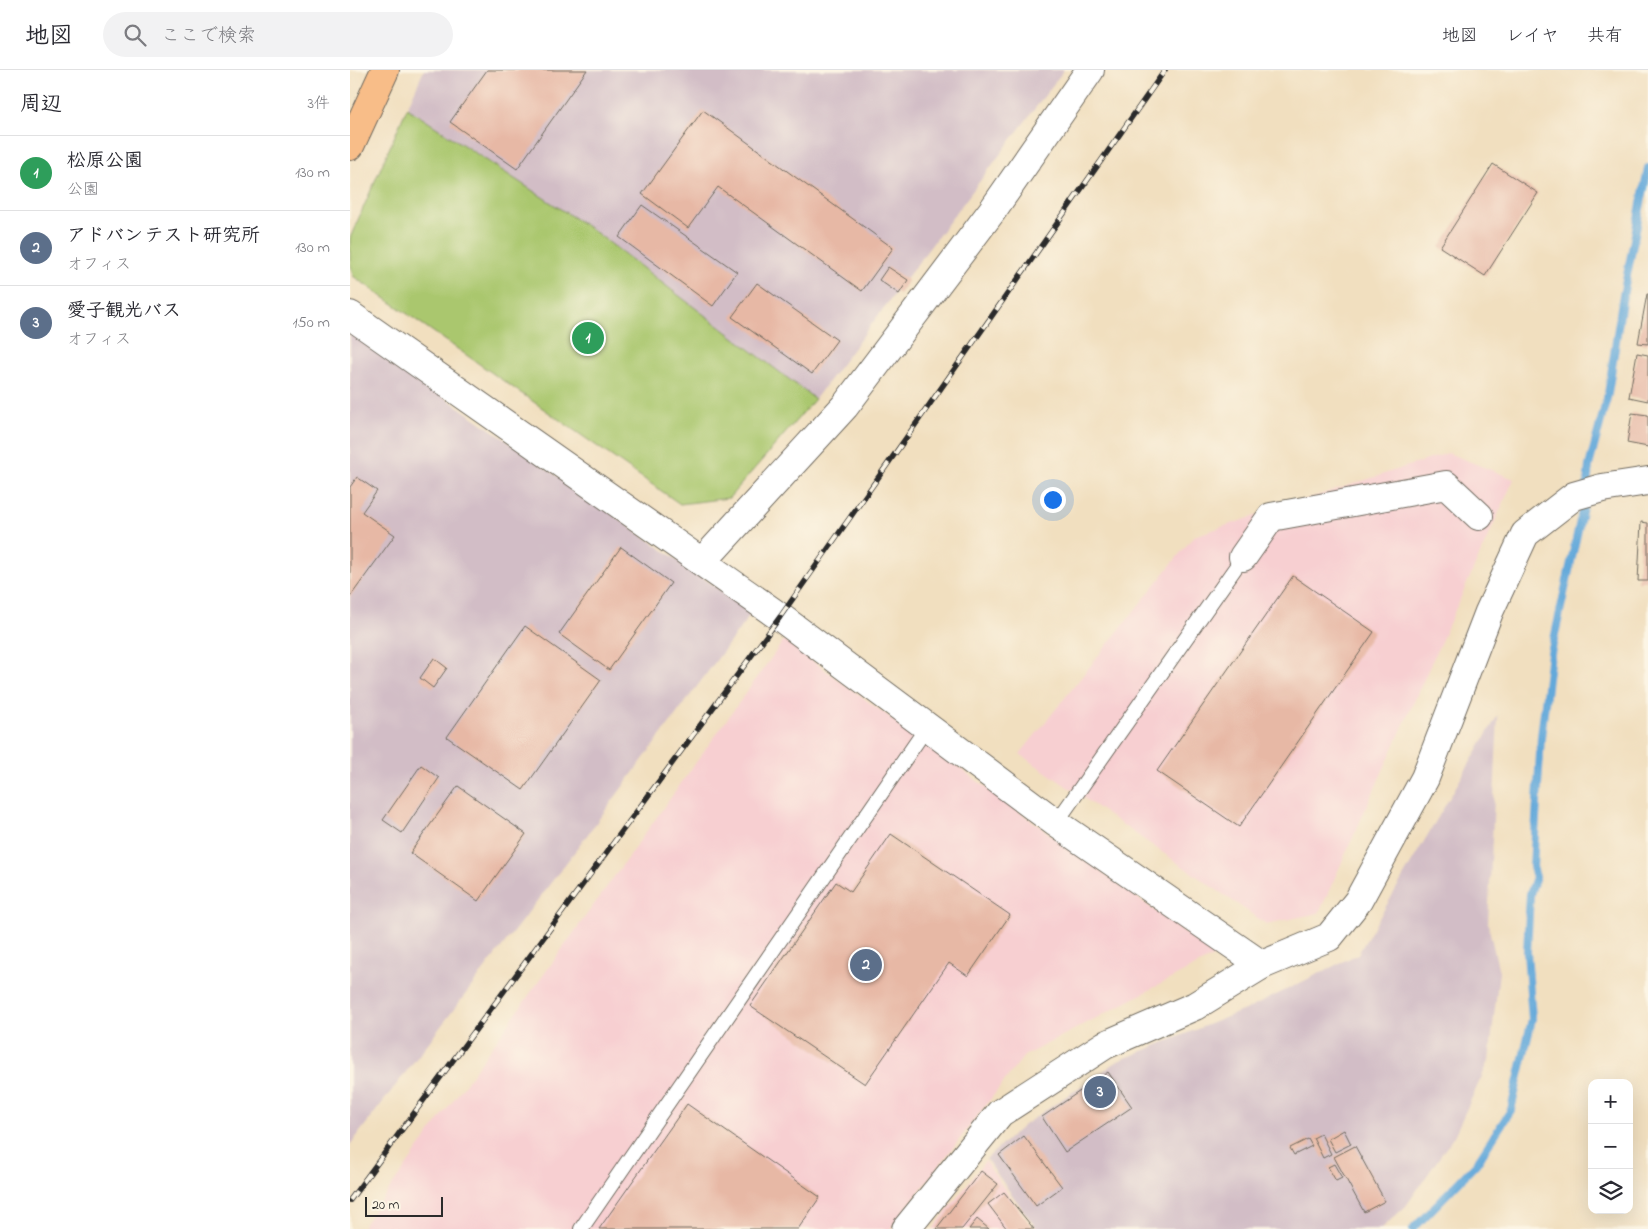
<!DOCTYPE html>
<html lang="ja">
<head>
<meta charset="utf-8">
<style>
  :root { --surface:#fff; --page:#f2f2f3; --text:#2b2b33; --muted:#7c7c81; --line:#e1e1e2; --accent:#d1495b }
  body { margin:0; font-family:"Indie Flower","Klee One",sans-serif; background:var(--page); color:var(--text) }
  .controls { position:absolute; right:15px; bottom:15px; display:grid; overflow:hidden; border-radius:10px; box-shadow:0 5px 20px #0002 }
  .controls button { width:45px; height:45px; display:grid; place-items:center; padding:0; border:0; border-bottom:1px solid var(--line); background:var(--surface); color:var(--text); font:25px sans-serif }
  .scale { position:absolute; left:15px; bottom:12px; width:78px; box-sizing:border-box; padding-left:5px; border:2px solid #2b2b2b; border-top:0; font-size:14px; line-height:18px; white-space:nowrap; color:#2b2b2b; -webkit-text-stroke:4px #fcf5e5; paint-order:stroke }
  .you { position:absolute; left:702px; top:429px; width:18px; height:18px; margin:-12px; border:4px solid #fff; border-radius:50%; background:#1a73e8; box-shadow:0 0 0 8px #1a73e833 }
  .badge { display:grid; place-items:center; width:32px; height:32px; border-radius:50%; background:var(--accent); color:#fff; font-size:16px; font-weight:700 }
  .pin { position:absolute; translate:-50% -50%; border:2px solid #fff; box-shadow:0 1px 5px #0006 }
  .list { margin:0; padding:0; list-style:none }
  h2 { display:flex; justify-content:space-between; align-items:center; height:65px; margin:0; padding:0 20px; font-size:21px }
  h2 small { font-size:16px; font-weight:400; color:var(--muted) }
  .list li { display:grid; grid-template-columns:32px 1fr auto; gap:15px; align-items:center; box-sizing:border-box; height:75px; padding:0 20px; border-top:1px solid var(--line) }
  .list b { display:block; font-size:19px; white-space:nowrap }
  .list p { margin:0; font-size:16px; white-space:nowrap; color:var(--muted) }
  .list em { font-size:16px; font-style:normal; color:var(--muted) }
  .icon { flex:none; width:28px; height:28px; fill:none; stroke:currentColor; stroke-width:2; stroke-linecap:round; stroke-linejoin:round }
  .map { position:relative; flex:none; width:1298px; height:1159px; overflow:hidden }
  header { display:flex; align-items:center; gap:30px; box-sizing:border-box; height:70px; padding:0 25px; background:var(--surface); border-bottom:1px solid var(--line) }
  header strong { font-size:24px }
  nav { display:flex; gap:28px; margin-inline-start:auto; font-size:18px }
  .search { width:350px; height:45px; background:var(--page); display:flex; align-items:center; gap:12px; box-sizing:border-box; padding:0 18px; border-radius:28px; color:var(--muted); font-size:19px }
  main { display:flex }
  aside { flex:1; background:var(--surface) }
  .map>svg:first-child { display:block }
</style>
</head>
<body>
<header>
<strong>地図</strong>
<div class="search"><svg class="icon" aria-label="search" viewBox="0 0 24 24"><circle cx="10" cy="10" r="6"/><path d="M15 15l6 6"/></svg>ここで検索</div>
<nav><a>地図</a><a>レイヤ</a><a>共有</a></nav>
</header>
<main>
<aside>
<h2>周辺<small>3件</small></h2>
<ul class="list">
<li><span class="badge" style="background:#2e9e5b">1</span><div><b>松原公園</b><p>公園</p></div><em>130 m</em></li>
<li><span class="badge" style="background:#5c6f8a">2</span><div><b>アドバンテスト研究所</b><p>オフィス</p></div><em>130 m</em></li>
<li><span class="badge" style="background:#5c6f8a">3</span><div><b>愛子観光バス</b><p>オフィス</p></div><em>150 m</em></li>
</ul>
</aside>
<div class="map">
<svg width="1298" height="1159" viewBox="0 0 1298 1159">
  <rect width="100%" height="100%" fill="#fcf5e5"/>
  <filter id="ink" filterUnits="userSpaceOnUse"><feTurbulence type="fractalNoise" baseFrequency=".02" numOctaves="2"/><feDisplacementMap in="SourceGraphic" scale="10" xChannelSelector="R" yChannelSelector="G"/><feConvolveMatrix kernelMatrix="1 2 1 2 8 2 1 2 1" color-interpolation-filters="sRGB"/></filter>
  <filter id="wash" filterUnits="userSpaceOnUse"><feTurbulence type="fractalNoise" baseFrequency=".0096" numOctaves="4" result="noise"/><feDisplacementMap in="SourceGraphic" scale="20" xChannelSelector="R" yChannelSelector="G"/><feGaussianBlur stdDeviation="1.12" result="paint"/><feColorMatrix in="noise" values="0 0 0 0 0 0 0 0 0 0 0 0 0 0 0 0 0 1.4 0 .05"/><feComposite in="paint" operator="in"/></filter>
  <g filter="url(#wash)">
    <rect width="100%" height="100%" fill="#f1dfbf"/>
    <path fill="#f7cfd1" d="M1098,383L1164,409L969,843L916,854L670,684L844,466Z
      M434,570L866,885L674,986L540,1159H11Z
      M635,1091L683,1159H583Z"/>
    <path fill="#d2bdc6" d="M74,0H714L465,329L244,161L57,38Z
      M0,261L402,542L229,776L0,1075Z
      M1148,645L1138,854L1149,902L1139,991L1104,1066L1056,1136L1031,1159H687L636,1089L674,1055L768,991L902,937L1008,884Z"/>
    <path fill="#aac76e" stroke="#6a794c" d="M57,38L244,161L465,329L379,428L330,434L3,206L0,191V168Z"/>
    <g fill="none" stroke-linecap="round" stroke-linejoin="round">
      <path stroke="#64a9da" stroke-width="8" d="M1237,417L1239,396L1258,324L1272,231L1298,98
        M1063,1159L1126,1094L1161,1040L1182,949L1177,882L1180,824L1186,807L1183,797L1191,667L1201,583L1235,428"/>
    </g>
    <g id="blocks">
      <path fill="#e7b8a5" d="M137,0H237L167,99L100,52Z
        M353,40L543,178L512,221L368,117L338,158L292,124Z
        M1143,94L1188,123L1135,206L1090,177Z
        M292,135L387,202L363,236L269,167Z
        M538,197L558,210L549,224L529,210Z
        M407,213L487,270L462,304L382,247Z
        M1297,224H1298V274L1288,273Z
        M1287,283L1298,285V331L1279,327Z
        M1282,343L1298,345V377L1277,373Z
        M7,407L27,421L12,442L45,465L0,527V417Z
        M1291,452L1298,453V511H1288Z
        M271,477L321,513L259,600L209,564Z
        M943,506L1024,562L889,757L807,701Z
        M175,556L251,610L173,720L97,667Z
        M84,588L97,598L83,618L70,608Z
        M71,695L89,708L52,763L33,750Z
        M108,716L176,764L128,831L60,783Z
        M541,764L660,845L618,906L599,893L515,1014L400,936L486,812L501,822Z
        M758,1002L782,1037L715,1082L692,1047Z
        M337,1034L470,1127L448,1159H249Z
        M994,1060L1001,1074L985,1082L978,1069Z
        M971,1064L981,1084L973,1088L963,1068Z
        M674,1066L712,1117L686,1136L649,1085Z
        M958,1069L962,1076L944,1085L940,1078Z
        M1005,1076L1035,1131L1014,1142L984,1087Z
        M984,1094L992,1108L986,1111L978,1097Z
        M631,1101L648,1114L612,1159H586Z
        M654,1122L684,1159H657L638,1134Z
        M627,1149L639,1159H619Z"/>
    </g>
  </g>
  <g filter="url(#ink)">
    <use href="#blocks" fill-opacity="0" stroke="#706a5f" stroke-width="1"/>
    <g fill="none" stroke-linecap="round" stroke-linejoin="round">
      <g stroke="#706a5f" stroke-width="16">
        <path id="service" d="M706,753L893,487
          M231,1159L577,657"/>
      </g>
      <g stroke="#706a5f" stroke-width="30">
        <path id="minor" d="M893,487L921,447L1096,415L1129,446
          M556,1159L650,1043L755,975L845,936L912,895L979,867L1008,831L1075,708L1139,542L1175,464L1224,426L1252,418L1298,411"/>
      </g>
      <g stroke="#706a5f" stroke-width="30">
        <path id="tertiary" d="M0,245L430,547L706,753L912,895
          M352,492L495,336L642,141L740,0"/>
      </g>
      <g stroke="#706a5f" stroke-width="30">
        <path id="trunk" d="M0,76L35,0"/>
      </g>
      <use href="#service" stroke="#fff" stroke-width="14"/>
      <use href="#minor" stroke="#fff" stroke-width="28"/>
      <use href="#tertiary" stroke="#fff" stroke-width="28"/>
      <use href="#trunk" stroke="#f8bd88" stroke-width="28"/>
      <g stroke="#2b2b2b" stroke-width="5.5">
        <path id="rail" d="M0,1130L430,547L815,0"/>
      </g>
      <use href="#rail" stroke="#fcf5e5" stroke-width="4" stroke-dasharray="11" stroke-linecap="butt"/>
    </g>
  </g>
</svg>
<div class="controls">
<button>+</button>
<button>−</button>
<button><svg class="icon" aria-label="layers" viewBox="0 0 24 24"><path d="M12 4l9 5-9 5-9-5zM3 14l9 5 9-5"/></svg></button>
</div>
<div class="scale">20 m</div>
<div class="you"></div>
<div class="pin badge" style="left:238px;top:268px;background:#2e9e5b">1</div>
<div class="pin badge" style="left:516px;top:895px;background:#5c6f8a">2</div>
<div class="pin badge" style="left:750px;top:1022px;background:#5c6f8a">3</div>
</div>
</main>
</body>
</html>
